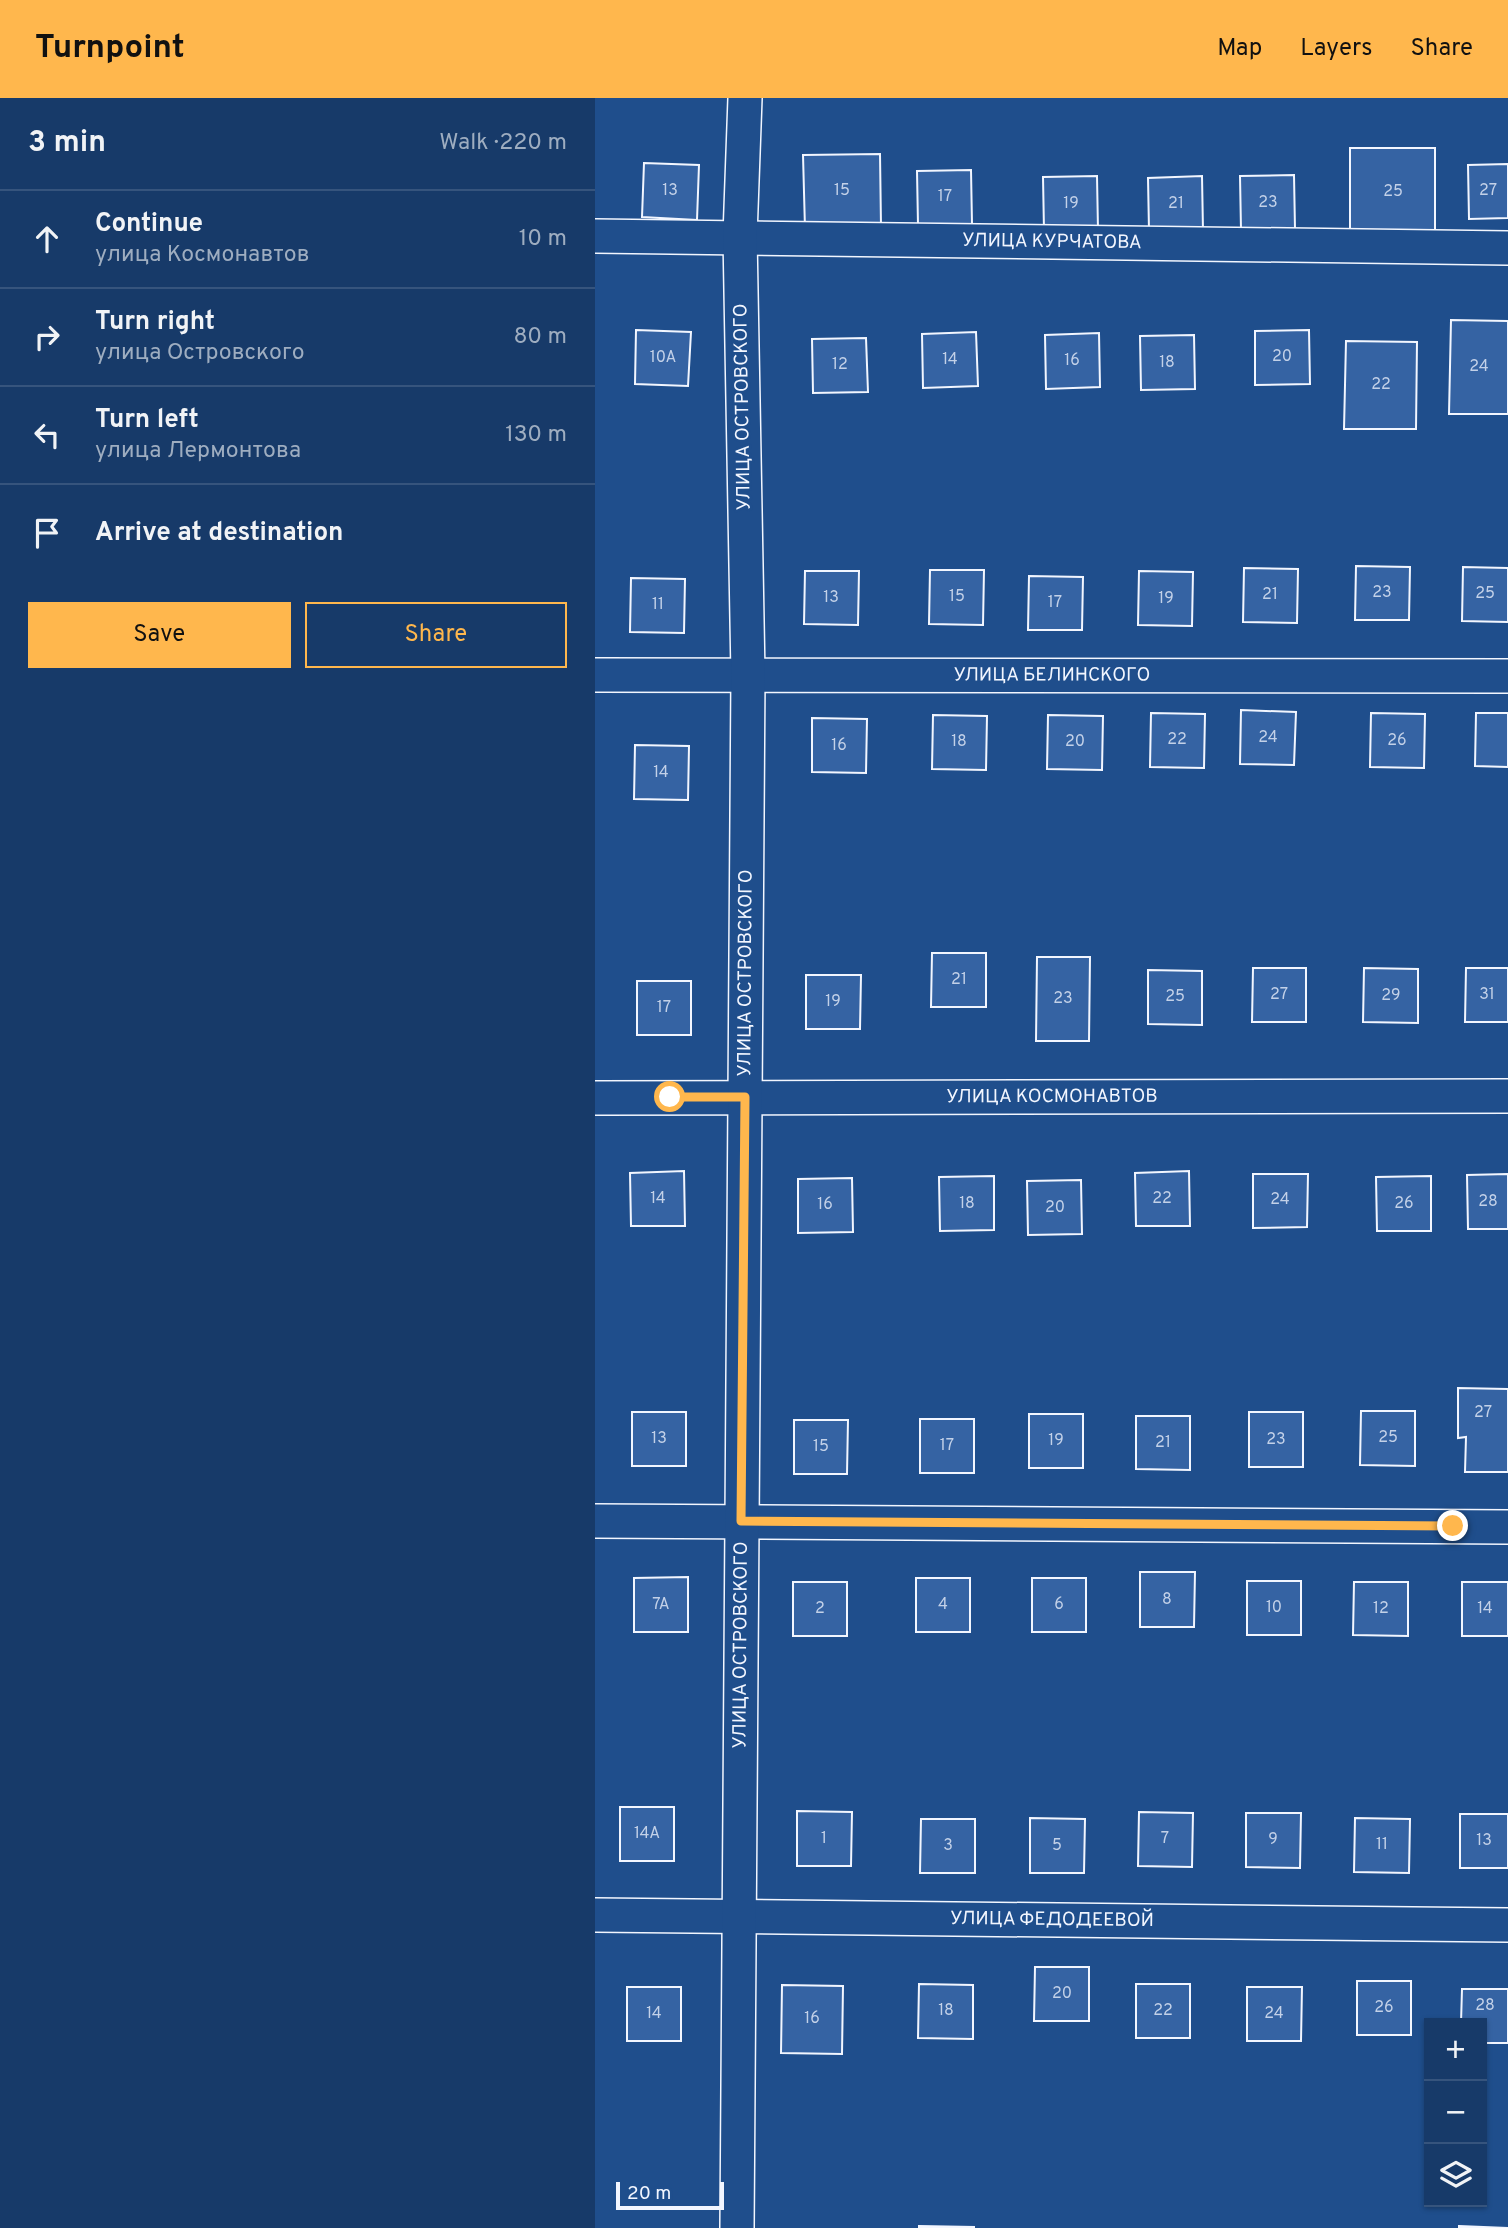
<!DOCTYPE html>
<html lang="en">
<head>
<meta charset="utf-8">
<style>
  :root { --surface:#173a69; --page:#20416f; --text:#f1f3f6; --muted:#9eadc0; --line:#36547d; --accent:#ffb74d }
  body { margin:0; font-family:Overpass,sans-serif; background:var(--page); color:var(--text) }
  .controls { position:absolute; right:21px; bottom:21px; display:grid; overflow:hidden; border-radius:0px; box-shadow:0 2px 5px #0004 }
  .controls button { width:63px; height:63px; display:grid; place-items:center; padding:0; border:0; border-bottom:2px solid var(--line); background:var(--surface); color:var(--text); font:35px sans-serif }
  .scale { position:absolute; left:21px; bottom:18px; width:108px; box-sizing:border-box; padding-left:7px; border:4px solid #f2f6ff; border-top:0; font-size:19px; line-height:24px; white-space:nowrap; color:#f2f6ff; -webkit-text-stroke:5px #1f4e8c; paint-order:stroke }
  .stop { position:absolute; width:21px; height:21px; margin:-16px; border:5px solid #ffb74d; border-radius:50%; background:#fff }
  .stop.end { background:#ffb74d; border-color:#fff; box-shadow:0 2px 7px #0008 }
  .list { margin:0; padding:0; list-style:none }
  h2 { display:flex; justify-content:space-between; align-items:center; height:91px; margin:0; padding:0 28px; font-size:30px }
  h2 small { font-size:23px; font-weight:400; color:var(--muted) }
  .list li { display:grid; grid-template-columns:46px 1fr auto; gap:21px; align-items:center; box-sizing:border-box; height:98px; padding:0 28px; border-top:2px solid var(--line) }
  .list b { display:block; font-size:26px; white-space:nowrap }
  .list p { margin:0; font-size:23px; white-space:nowrap; color:var(--muted) }
  .list em { font-size:23px; font-style:normal; color:var(--muted) }
  .actions { display:flex; gap:14px; padding:21px 28px }
  .actions a { flex:1; padding:16px 0; border:2px solid var(--accent); border-radius:0px; text-align:center; font-size:24px; color:var(--accent) }
  .actions .main { background:var(--accent); color:#111 }
  .icon { flex:none; width:38px; height:38px; fill:none; stroke:currentColor; stroke-width:2; stroke-linecap:round; stroke-linejoin:round }
  .map { position:relative; flex:none; width:913px; height:2130px; overflow:hidden }
  header { display:flex; align-items:center; gap:42px; box-sizing:border-box; height:98px; padding:0 35px; background:var(--accent); color:#111 }
  header strong { font-size:33px }
  nav { display:flex; gap:38px; margin-inline-start:auto; font-size:24px }
  main { display:flex }
  aside { flex:1; background:var(--surface) }
  .map>svg:first-child { display:block }
</style>
</head>
<body>
<header>
<strong>Turnpoint</strong>
<nav><a>Map</a><a>Layers</a><a>Share</a></nav>
</header>
<main>
<aside>
<h2>3 min<small>Walk · 220 m</small></h2>
<ul class="list">
<li><svg class="icon" aria-label="ahead" viewBox="0 0 24 24"><path d="M12 20V5M6 11l6-6 6 6"/></svg><div><b>Continue</b><p>улица Космонавтов</p></div><em>10 m</em></li>
<li><svg class="icon" aria-label="right" viewBox="0 0 24 24"><path d="M7 20v-9h11M14 6l5 5-5 5"/></svg><div><b>Turn right</b><p>улица Островского</p></div><em>80 m</em></li>
<li><svg class="icon" aria-label="left" viewBox="0 0 24 24"><path d="M17 20v-9H6M10 6l-5 5 5 5"/></svg><div><b>Turn left</b><p>улица Лермонтова</p></div><em>130 m</em></li>
<li><svg class="icon" aria-label="arrive" viewBox="0 0 24 24"><path d="M6 21V4h12l-3 4 3 4H6"/></svg><div><b>Arrive at destination</b></div></li>
</ul>
<div class="actions"><a class="main">Save</a><a>Share</a></div>
</aside>
<div class="map">
<svg width="913" height="2130" viewBox="0 0 913 2130">
  <rect width="100%" height="100%" fill="#1f4e8c"/>
  <path fill="#3563a3" stroke="#f2f6ff" stroke-width="2" d="M755,50H840V137H755Z
    M285,56L286,129L210,131L208,57Z
    M49,65L104,67L102,122L47,119Z
    M913,66V120L874,121L873,67Z
    M376,72L377,126L323,127L322,73Z
    M699,77L700,131L646,132L645,78Z
    M502,78L503,132L449,133L448,79Z
    M607,78L608,133H554L553,80Z
    M856,222L913,223V316H854Z
    M41,232L96,234L93,288L40,286Z
    M714,232L715,286L660,287V233Z
    M381,234L383,288L328,290L327,236Z
    M504,235L505,289L451,291L450,237Z
    M599,237L600,291L546,292L545,238Z
    M271,240L273,294L218,295L217,241Z
    M751,243L822,244L821,331H749Z
    M761,468L815,469L814,522H760Z
    M868,469L913,470V524L867,523Z
    M649,470L703,471L702,525L648,524Z
    M335,472H389L388,527L334,526Z
    M210,473H264L263,527L209,526Z
    M544,473L598,474L597,528L543,527Z
    M434,478L488,479L487,532H433Z
    M36,480L90,481L89,535L35,534Z
    M646,612L701,614L699,667L645,666Z
    M556,615L610,616L609,670L555,669Z
    M776,615L830,616L829,670L775,669Z
    M881,615H913V669L880,668Z
    M338,617L392,618L391,672L337,671Z
    M453,617L508,618L507,672L452,671Z
    M217,620L272,621L271,675L217,674Z
    M40,647L94,648L93,702L39,701Z
    M337,855H391V909H336Z
    M442,859H495L494,943H441Z
    M658,870H711V924H657Z
    M769,870L823,871V925L768,924Z
    M871,870H913V924H870Z
    M553,872L607,873V927L553,926Z
    M211,877H266L265,931H211Z
    M42,883H96V937H42Z
    M89,1073L90,1128H36L35,1075Z
    M594,1073L595,1128H541L540,1075Z
    M658,1076H713L712,1129L658,1130Z
    M913,1076V1131H873L872,1077Z
    M399,1078V1132L345,1133L344,1079Z
    M836,1078V1133H782L781,1079Z
    M257,1080L258,1134L203,1135V1081Z
    M486,1082L487,1136L433,1137L432,1083Z
    M863,1290L913,1291V1374H870L871,1339L863,1340Z
    M766,1313H820V1368L765,1367Z
    M37,1314H91V1368H37Z
    M654,1314H708V1369H654Z
    M434,1316H488V1370H434Z
    M541,1318H595V1372L541,1371Z
    M325,1321H379V1375H325Z
    M199,1322H253L252,1376H199Z
    M545,1474H600L599,1529H545Z
    M93,1479V1534H39V1480Z
    M321,1480H375V1534H321Z
    M437,1480H491V1534H437Z
    M652,1483H706V1537H652Z
    M198,1484H252V1538H198Z
    M759,1484H813V1538L758,1537Z
    M867,1484H913V1538H867Z
    M25,1709H79V1763H25Z
    M202,1713L257,1714L256,1768H202Z
    M544,1714L598,1715L597,1769L543,1768Z
    M651,1715H706L705,1770L651,1769Z
    M865,1716H913V1770H865Z
    M435,1720L490,1721L489,1775H435Z
    M760,1720L815,1721L814,1775L759,1774Z
    M326,1721H380V1775H325Z
    M440,1869H494V1923H439Z
    M762,1883H816V1937H762Z
    M324,1886L378,1887V1941L323,1940Z
    M541,1886H595V1940H541Z
    M187,1887L248,1888L247,1956L186,1955Z
    M32,1889H86V1943H32Z
    M652,1889H707L706,1943H652Z
    M867,1891H913V1945H887V1925H866Z
    M324,2128L379,2129V2130H324Z
    M864,2128L913,2130H864Z"/>
  <g fill="none" stroke-linecap="round" stroke-linejoin="round">
    <g stroke="#f2f6ff" stroke-width="36">
      <g id="street">
        <path id="s1" d="M0,138L913,150"/>
        <path id="s2" d="M0,577L913,578"/>
        <path id="s3" d="M0,1000L913,998"/>
        <path d="M0,1423L913,1429"/>
        <path id="s4" d="M0,1817L913,1827"/>
        <path id="s5" d="M142,2130L153,577L145,138L150,0"/>
      </g>
    </g>
    <use href="#street" stroke="#1f4e8c" stroke-width="33"/>
  </g>
  <g fill="none" stroke-linecap="round" stroke-linejoin="round">
    <path stroke="#ffb74d" stroke-width="9" d="M75,999H150L146,1423L858,1428"/>
  </g>
  <g text-anchor="middle" dominant-baseline="central" stroke-width="5" stroke-linejoin="round" paint-order="stroke">
    <g font-size="16" fill="#c3d1e8">
      <text x="75" y="93">13</text>
      <text x="247" y="93">15</text>
      <text x="893" y="93">27</text>
      <text x="798" y="94">25</text>
      <text x="350" y="99">17</text>
      <text x="673" y="105">23</text>
      <text x="476" y="106">19</text>
      <text x="581" y="106">21</text>
      <text x="687" y="259">20</text>
      <text x="68" y="260">10А</text>
      <text x="355" y="262">14</text>
      <text x="477" y="263">16</text>
      <text x="572" y="265">18</text>
      <text x="245" y="267">12</text>
      <text x="884" y="269">24</text>
      <text x="786" y="287">22</text>
      <text x="787" y="495">23</text>
      <text x="890" y="496">25</text>
      <text x="675" y="497">21</text>
      <text x="362" y="499">15</text>
      <text x="236" y="500">13</text>
      <text x="571" y="501">19</text>
      <text x="460" y="505">17</text>
      <text x="63" y="507">11</text>
      <text x="673" y="640">24</text>
      <text x="582" y="642">22</text>
      <text x="802" y="643">26</text>
      <text x="364" y="644">18</text>
      <text x="480" y="644">20</text>
      <text x="244" y="648">16</text>
      <text x="66" y="675">14</text>
      <text x="364" y="882">21</text>
      <text x="684" y="897">27</text>
      <text x="892" y="897">31</text>
      <text x="796" y="898">29</text>
      <text x="580" y="899">25</text>
      <text x="468" y="901">23</text>
      <text x="238" y="904">19</text>
      <text x="69" y="910">17</text>
      <text x="63" y="1101">14</text>
      <text x="567" y="1101">22</text>
      <text x="685" y="1102">24</text>
      <text x="893" y="1104">28</text>
      <text x="372" y="1106">18</text>
      <text x="809" y="1106">26</text>
      <text x="230" y="1107">16</text>
      <text x="460" y="1110">20</text>
      <text x="888" y="1315">27</text>
      <text x="793" y="1340">25</text>
      <text x="64" y="1341">13</text>
      <text x="681" y="1342">23</text>
      <text x="461" y="1343">19</text>
      <text x="568" y="1345">21</text>
      <text x="352" y="1348">17</text>
      <text x="226" y="1349">15</text>
      <text x="572" y="1502">8</text>
      <text x="66" y="1507">7А</text>
      <text x="348" y="1507">4</text>
      <text x="464" y="1507">6</text>
      <text x="679" y="1510">10</text>
      <text x="225" y="1511">2</text>
      <text x="786" y="1511">12</text>
      <text x="890" y="1511">14</text>
      <text x="52" y="1736">14А</text>
      <text x="229" y="1741">1</text>
      <text x="570" y="1741">7</text>
      <text x="678" y="1742">9</text>
      <text x="889" y="1743">13</text>
      <text x="787" y="1747">11</text>
      <text x="353" y="1748">3</text>
      <text x="462" y="1748">5</text>
      <text x="467" y="1896">20</text>
      <text x="890" y="1908">28</text>
      <text x="789" y="1910">26</text>
      <text x="351" y="1913">18</text>
      <text x="568" y="1913">22</text>
      <text x="59" y="1916">14</text>
      <text x="679" y="1916">24</text>
      <text x="217" y="1921">16</text>
    </g>
    <g font-size="19" fill="#f2f6ff" stroke="#1f4e8c">
      <text stroke="none"><textPath href="#s1" startOffset="457">УЛИЦА КУРЧАТОВА</textPath></text>
      <text transform="translate(148 309) rotate(-91)">УЛИЦА ОСТРОВСКОГО</text>
      <text stroke="none"><textPath href="#s2" startOffset="457">УЛИЦА БЕЛИНСКОГО</textPath></text>
      <text stroke="none"><textPath href="#s5" startOffset="1255">УЛИЦА ОСТРОВСКОГО</textPath></text>
      <text stroke="none"><textPath href="#s3" startOffset="457">УЛИЦА КОСМОНАВТОВ</textPath></text>
      <text stroke="none"><textPath href="#s5" startOffset="583">УЛИЦА ОСТРОВСКОГО</textPath></text>
      <text stroke="none"><textPath href="#s4" startOffset="457">УЛИЦА ФЕДОДЕЕВОЙ</textPath></text>
    </g>
  </g>
</svg>
<div class="controls">
<button>+</button>
<button>−</button>
<button><svg class="icon" aria-label="layers" viewBox="0 0 24 24"><path d="M12 4l9 5-9 5-9-5zM3 14l9 5 9-5"/></svg></button>
</div>
<div class="scale">20 m</div>
<div class="stop" style="left:75px;top:999px"></div>
<div class="stop end" style="left:858px;top:1428px"></div>
</div>
</main>
</body>
</html>
